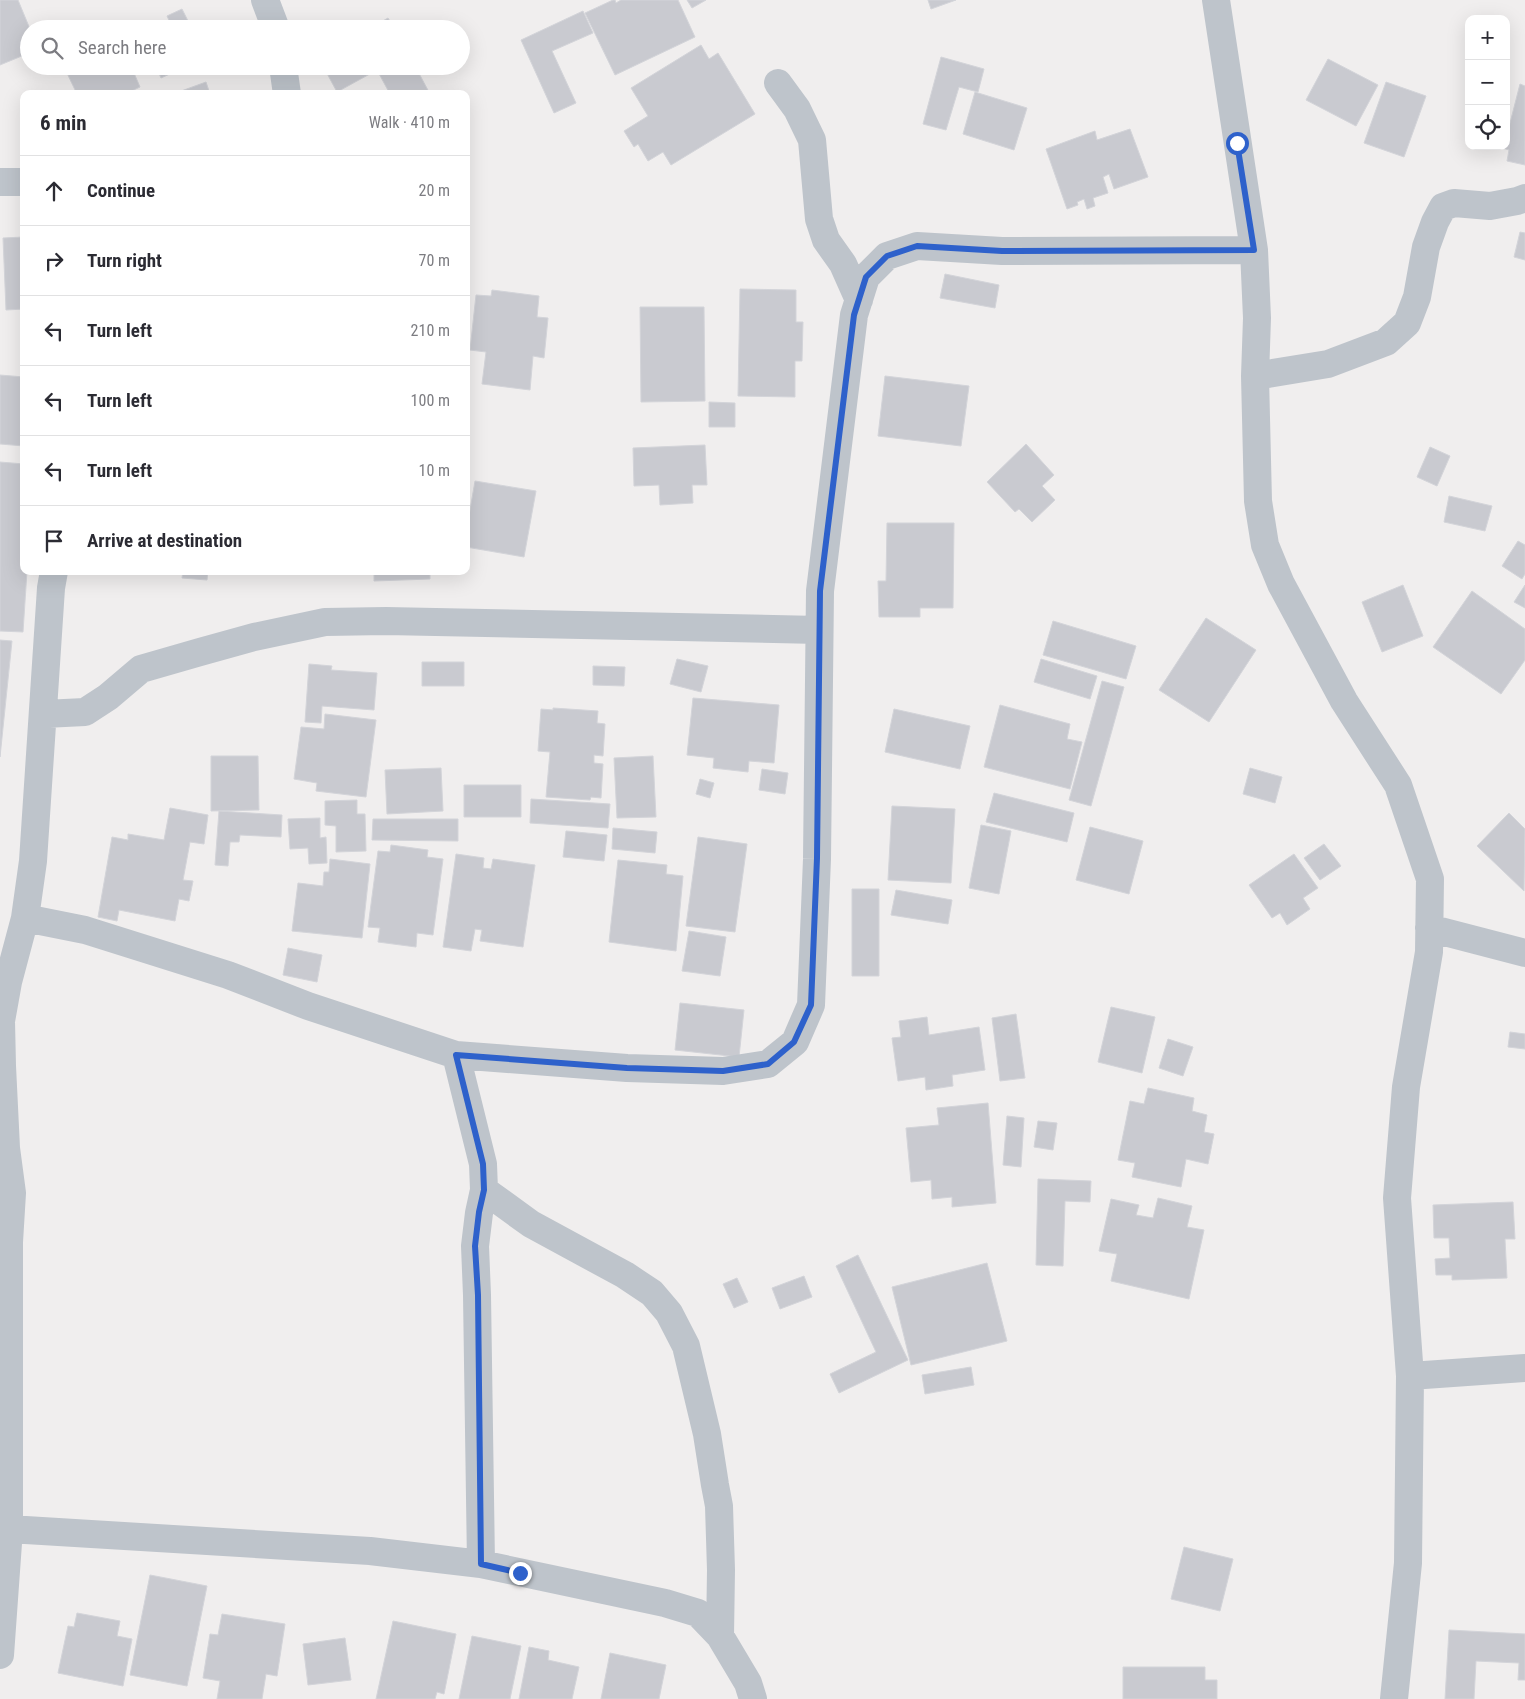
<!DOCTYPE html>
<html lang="en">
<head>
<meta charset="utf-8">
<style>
  :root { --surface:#fff; --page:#f7f7f7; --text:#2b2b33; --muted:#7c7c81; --line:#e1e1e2 }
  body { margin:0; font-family:"Roboto Condensed",sans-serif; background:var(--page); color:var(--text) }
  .controls { position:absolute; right:15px; top:15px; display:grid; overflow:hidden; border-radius:10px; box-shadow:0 5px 20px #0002 }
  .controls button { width:45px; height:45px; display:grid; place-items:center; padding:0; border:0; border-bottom:1px solid var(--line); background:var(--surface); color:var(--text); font:25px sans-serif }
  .stop { position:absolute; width:15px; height:15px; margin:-11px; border:4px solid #2e61cb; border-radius:50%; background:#fff }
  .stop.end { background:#2e61cb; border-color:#fff; box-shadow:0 1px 5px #0008 }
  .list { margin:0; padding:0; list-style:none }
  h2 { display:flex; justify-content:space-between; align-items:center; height:65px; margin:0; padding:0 20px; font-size:21px }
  h2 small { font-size:16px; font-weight:400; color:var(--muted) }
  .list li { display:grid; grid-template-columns:32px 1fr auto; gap:15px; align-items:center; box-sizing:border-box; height:70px; padding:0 20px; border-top:1px solid var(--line) }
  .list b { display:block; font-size:19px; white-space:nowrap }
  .list em { font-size:16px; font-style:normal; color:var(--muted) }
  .icon { flex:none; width:28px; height:28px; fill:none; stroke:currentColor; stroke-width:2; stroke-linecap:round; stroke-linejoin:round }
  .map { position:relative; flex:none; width:1525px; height:1699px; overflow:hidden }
  .search { position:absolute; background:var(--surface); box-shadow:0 5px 20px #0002; left:20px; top:20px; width:450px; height:55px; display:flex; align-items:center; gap:12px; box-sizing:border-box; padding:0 18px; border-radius:28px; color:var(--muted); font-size:19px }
  .panel { position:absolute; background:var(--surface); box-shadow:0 5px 20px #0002; left:20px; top:90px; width:450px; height:485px; border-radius:10px }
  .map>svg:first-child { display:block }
</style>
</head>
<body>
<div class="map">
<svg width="1525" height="1699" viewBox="0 0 1525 1699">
  <rect width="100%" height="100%" fill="#f0eeee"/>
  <path fill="#c9cad0" stroke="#d3d4d9" d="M0,0H18L30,29L29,53L0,65Z
    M613,0H615L616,3L621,0H678L695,37L615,75L585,13Z
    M687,0H706L692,8Z
    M928,0H956L931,9Z
    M182,9L192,29H173L167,16Z
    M583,11L593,33L552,51L576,103L554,113L521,40Z
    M388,18L395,29H369Z
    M154,21L157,29H138Z
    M701,45L709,59L718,53L755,114L671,165L663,152L648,161L638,144L634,147L624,131L648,116L631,88Z
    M941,57L984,69L978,92L959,87L946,130L923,124Z
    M1328,59L1378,85L1356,126L1306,100Z
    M71,66H131L140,87L125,94H77L65,69Z
    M156,66H187L161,78Z
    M323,66H415L430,94H390L377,70L337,92Z
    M206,82L210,94H173Z
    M1386,82L1426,96L1404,157L1364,143Z
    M1520,84L1525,86V165L1507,161L1509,150L1496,146H1506V127H1509Z
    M975,92L1027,108L1014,150L963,134Z
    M1130,129L1148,177L1114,189L1109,174L1103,177L1108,193L1093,198L1095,206L1087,209L1084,199L1077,202L1078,205L1067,209L1046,149L1095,131L1097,140Z
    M1520,232L1525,233V260L1514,257Z
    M24,237V309L6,310L3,238Z
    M945,274L999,285L995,308L940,298Z
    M740,289L796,290V322H803L802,361H795V397L738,396Z
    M492,290L539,296L537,317L548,318L544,358L533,356L530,390L482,384L486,352L470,350L476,295L491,296Z
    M640,307H704L705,401L641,402Z
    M0,375L24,377V446L0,444Z
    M885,376L969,386L961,446L878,436Z
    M709,402L735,403V427H709Z
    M1026,444L1054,475L1042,486L1055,500L1032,522L1019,509L1015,512L987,482Z
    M705,445L707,485H692L693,503L660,505L659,485L634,486L633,448Z
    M1430,447L1450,456L1437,486L1417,477Z
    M0,462L24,464V571H27L23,632L0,631Z
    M475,481L536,491L524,557L466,547V533Z
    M1449,496L1492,506L1485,531L1444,522Z
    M887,523H954L953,608H920V617H879L878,581H886Z
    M1518,541L1525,545V574L1522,579L1502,566Z
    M183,571H208L207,580L182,578Z
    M374,571H430V579L374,581Z
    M1403,585L1423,636L1382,652L1362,602Z
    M1525,585V608L1514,602Z
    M1472,591L1525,629V660L1501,694L1433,647Z
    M1206,618L1256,650L1209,722L1159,690Z
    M1053,621L1136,646L1126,679L1043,655Z
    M0,640L12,641L0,757Z
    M677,659L708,666L701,692L670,684Z
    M1041,659L1097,676L1090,699L1034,682Z
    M422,662H464V686H422Z
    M309,664L332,666L331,670L377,673L374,710L322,706L321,723L305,722Z
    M593,666L625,667L624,686L593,685Z
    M1102,681L1124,687L1091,806L1069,800Z
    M693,698L779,705L774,763L749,761L748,772L713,768L714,758L687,755Z
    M1000,705L1070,724L1067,739L1082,742L1070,789L984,767Z
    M553,708L598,711L597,723L605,724L603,756L594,755V763L603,764L601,798L591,797L590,800L546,797L550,752L538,751L541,709L553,710Z
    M894,709L970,726L960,769L885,752Z
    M325,714L376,720L366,797L316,791L317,783L294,779L301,727L324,729Z
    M211,756H258L259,810L211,811Z
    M653,756L656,817L617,818L614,758Z
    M441,768L443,811L387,814L385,770Z
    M1250,768L1282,777L1275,803L1243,794Z
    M762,769L788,773L785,794L759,790Z
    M700,779L714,783L710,798L696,794Z
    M464,785H521V817H464Z
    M994,793L1074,813L1067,842L986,822Z
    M531,799L610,804L608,828L530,823Z
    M357,800V814H365L366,851L336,852V826L325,825V801Z
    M892,806L955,809L951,883L888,880Z
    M170,808L208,815L204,844L190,842L183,880L193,881L189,901L179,899L175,921L119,910L117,921L98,917L112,837L128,840V834L164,840Z
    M219,811L282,815L281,837L240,835L239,842H230L228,866L215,865Z
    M1509,813L1525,829L1524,891L1477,846Z
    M320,818V838L326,837L327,863L309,864L308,848L290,849L288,819Z
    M373,819H458V841L372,840Z
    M981,825L1011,831L999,894L969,888Z
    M1090,827L1143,841L1129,894L1076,880Z
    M613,828L657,832L655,853L612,849Z
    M566,831L607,835L604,861L563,857Z
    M698,837L747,844L735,932L686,926Z
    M1324,844L1341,866L1320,880L1304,858Z
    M391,845L428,850L427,857L443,859L433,935L417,933L416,947L378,942L380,928L368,927L378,851L390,852Z
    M456,854L484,858L483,868L491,869L493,859L535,865L523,947L480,941L482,930L475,929L471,951L443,947Z
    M1294,854L1318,888L1303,898L1310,909L1287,925L1280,913L1272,918L1249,885Z
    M330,859L370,864L362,938L292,931L298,883L323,886L324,872H329Z
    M618,860L667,865L666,874L683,876L676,951L609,942Z
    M852,889H879V976H852Z
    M896,890L952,900L948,924L891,915Z
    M689,931L726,937L720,976L682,971Z
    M288,948L322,955L317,982L283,975Z
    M680,1003L744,1010L739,1057L675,1050Z
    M1111,1007L1155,1017L1142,1073L1098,1062Z
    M1016,1014L1025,1078L1000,1081L992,1018Z
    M927,1017L929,1035L979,1027L985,1070L952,1075L953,1086L926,1090L925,1077L898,1081L892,1038L901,1037L899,1021Z
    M1510,1032L1525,1034V1049L1508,1047Z
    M1168,1039L1193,1047L1183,1076L1159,1068Z
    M1148,1088L1194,1098L1192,1111L1207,1115L1204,1132L1214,1134L1208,1164L1186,1159L1181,1187L1132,1177L1135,1163L1118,1160L1130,1101L1144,1104Z
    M988,1103L996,1203L952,1207V1197L932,1199L931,1180L911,1182L906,1128L939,1125L937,1108Z
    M1007,1116L1024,1118L1021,1167L1003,1165Z
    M1038,1121L1057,1123L1053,1150L1034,1147Z
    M1038,1179L1091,1181L1090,1202L1065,1201L1063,1266L1036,1265Z
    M1158,1198L1192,1206L1187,1227L1204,1230L1189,1299L1111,1281L1117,1254L1099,1251L1111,1199L1139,1205L1136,1215L1153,1218Z
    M1513,1202L1515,1239H1505L1507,1278L1452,1280V1275H1436L1435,1259L1450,1258L1449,1238H1434L1433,1205Z
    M858,1255L908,1360L839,1393L830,1374L876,1352L836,1266Z
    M987,1263L1007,1341L911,1365L892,1287Z
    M804,1276L812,1297L780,1309L772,1288Z
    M737,1278L748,1302L734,1308L723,1284Z
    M971,1367L974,1385L925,1394L922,1375Z
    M1184,1547L1233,1559L1220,1611L1171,1599Z
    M150,1575L207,1586L187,1686L130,1675Z
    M77,1613L120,1621L117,1636L132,1639L123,1686L58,1673L68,1626L74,1627Z
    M222,1614L285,1624L277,1676L266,1674L262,1699H217L220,1681L203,1678L210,1634L218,1635Z
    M393,1621L456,1634L444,1694L437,1692L435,1699H376Z
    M1449,1630L1525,1634V1680H1518L1519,1663L1476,1661L1474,1699H1445Z
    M472,1636L521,1646L510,1699H459Z
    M345,1638L351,1680L308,1685L303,1644Z
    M529,1647L549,1651L548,1660L579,1667L572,1699H519Z
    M610,1653L666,1665L659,1699H601Z
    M1123,1667H1205V1680H1217V1699H1123Z"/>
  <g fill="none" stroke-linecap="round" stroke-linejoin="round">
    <path stroke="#bec4cb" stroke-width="28" d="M265,0L276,29
      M1216,0L1254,250L1257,318L1255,376L1258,501L1265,545L1281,584L1344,701L1398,785L1430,879L1429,952L1406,1087L1397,1198L1410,1376L1408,1563L1394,1699
      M283,66L287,94
      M778,83L797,109L812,140L819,219L826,240L843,264L859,300
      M0,182H24
      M1255,376L1328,364L1386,342L1407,323L1417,297L1426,247L1435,222L1443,207L1454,203L1490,206L1517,201L1525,198
      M44,714L85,712L108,697L141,669L200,652L254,637L325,622L386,621L819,630
      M25,918L85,930L228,975L308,1006L456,1055L627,1068L723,1071L768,1064L795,1042L811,1005L817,859L820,591L854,315L866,277L887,256L917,246L1002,251L1254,250
      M1429,928L1525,953
      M456,1055L483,1164L484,1190L479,1213L475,1246L477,1295L481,1564
      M484,1190L531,1224L625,1275L652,1293L669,1313L686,1346L707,1434L715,1485L719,1506L721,1570L720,1636
      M1410,1376L1525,1368
      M9,1529L370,1551L481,1564L665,1603L698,1613L720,1636L748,1683L753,1699
      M0,1655L9,1529V1242L12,1193L6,1148L2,1066L1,1021L8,982L25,918L33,861L51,588L54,571"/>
  </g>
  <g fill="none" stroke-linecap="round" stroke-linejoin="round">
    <path stroke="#2e61cb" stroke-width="6" d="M520,1573L481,1564L478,1295L475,1246L479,1212L484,1190L483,1164L456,1055L627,1068L723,1071L768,1064L794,1042L811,1005L817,858L820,591L854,315L866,277L887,256L917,246L1002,251L1254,250L1237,143"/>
  </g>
</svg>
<div class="controls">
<button>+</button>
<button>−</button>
<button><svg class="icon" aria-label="locate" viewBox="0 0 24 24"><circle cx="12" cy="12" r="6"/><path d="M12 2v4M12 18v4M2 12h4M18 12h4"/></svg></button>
</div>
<div class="stop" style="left:1237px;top:143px"></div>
<div class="stop end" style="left:520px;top:1573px"></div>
<div class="search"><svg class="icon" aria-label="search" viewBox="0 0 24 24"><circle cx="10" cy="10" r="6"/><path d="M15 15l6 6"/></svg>Search here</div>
<section class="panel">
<h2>6 min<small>Walk · 410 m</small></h2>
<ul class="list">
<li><svg class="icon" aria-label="ahead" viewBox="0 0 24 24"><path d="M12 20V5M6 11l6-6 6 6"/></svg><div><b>Continue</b></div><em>20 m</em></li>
<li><svg class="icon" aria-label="right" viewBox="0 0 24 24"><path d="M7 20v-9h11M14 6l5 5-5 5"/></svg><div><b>Turn right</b></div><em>70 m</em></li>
<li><svg class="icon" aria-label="left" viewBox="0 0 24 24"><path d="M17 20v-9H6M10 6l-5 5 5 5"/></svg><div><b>Turn left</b></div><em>210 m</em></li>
<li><svg class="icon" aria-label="left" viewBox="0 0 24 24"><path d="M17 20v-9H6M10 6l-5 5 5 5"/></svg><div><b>Turn left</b></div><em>100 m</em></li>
<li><svg class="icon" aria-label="left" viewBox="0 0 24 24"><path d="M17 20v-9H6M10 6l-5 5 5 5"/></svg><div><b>Turn left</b></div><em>10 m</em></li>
<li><svg class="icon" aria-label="arrive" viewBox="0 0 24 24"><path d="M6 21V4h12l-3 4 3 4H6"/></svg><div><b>Arrive at destination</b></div></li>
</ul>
</section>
</div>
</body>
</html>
